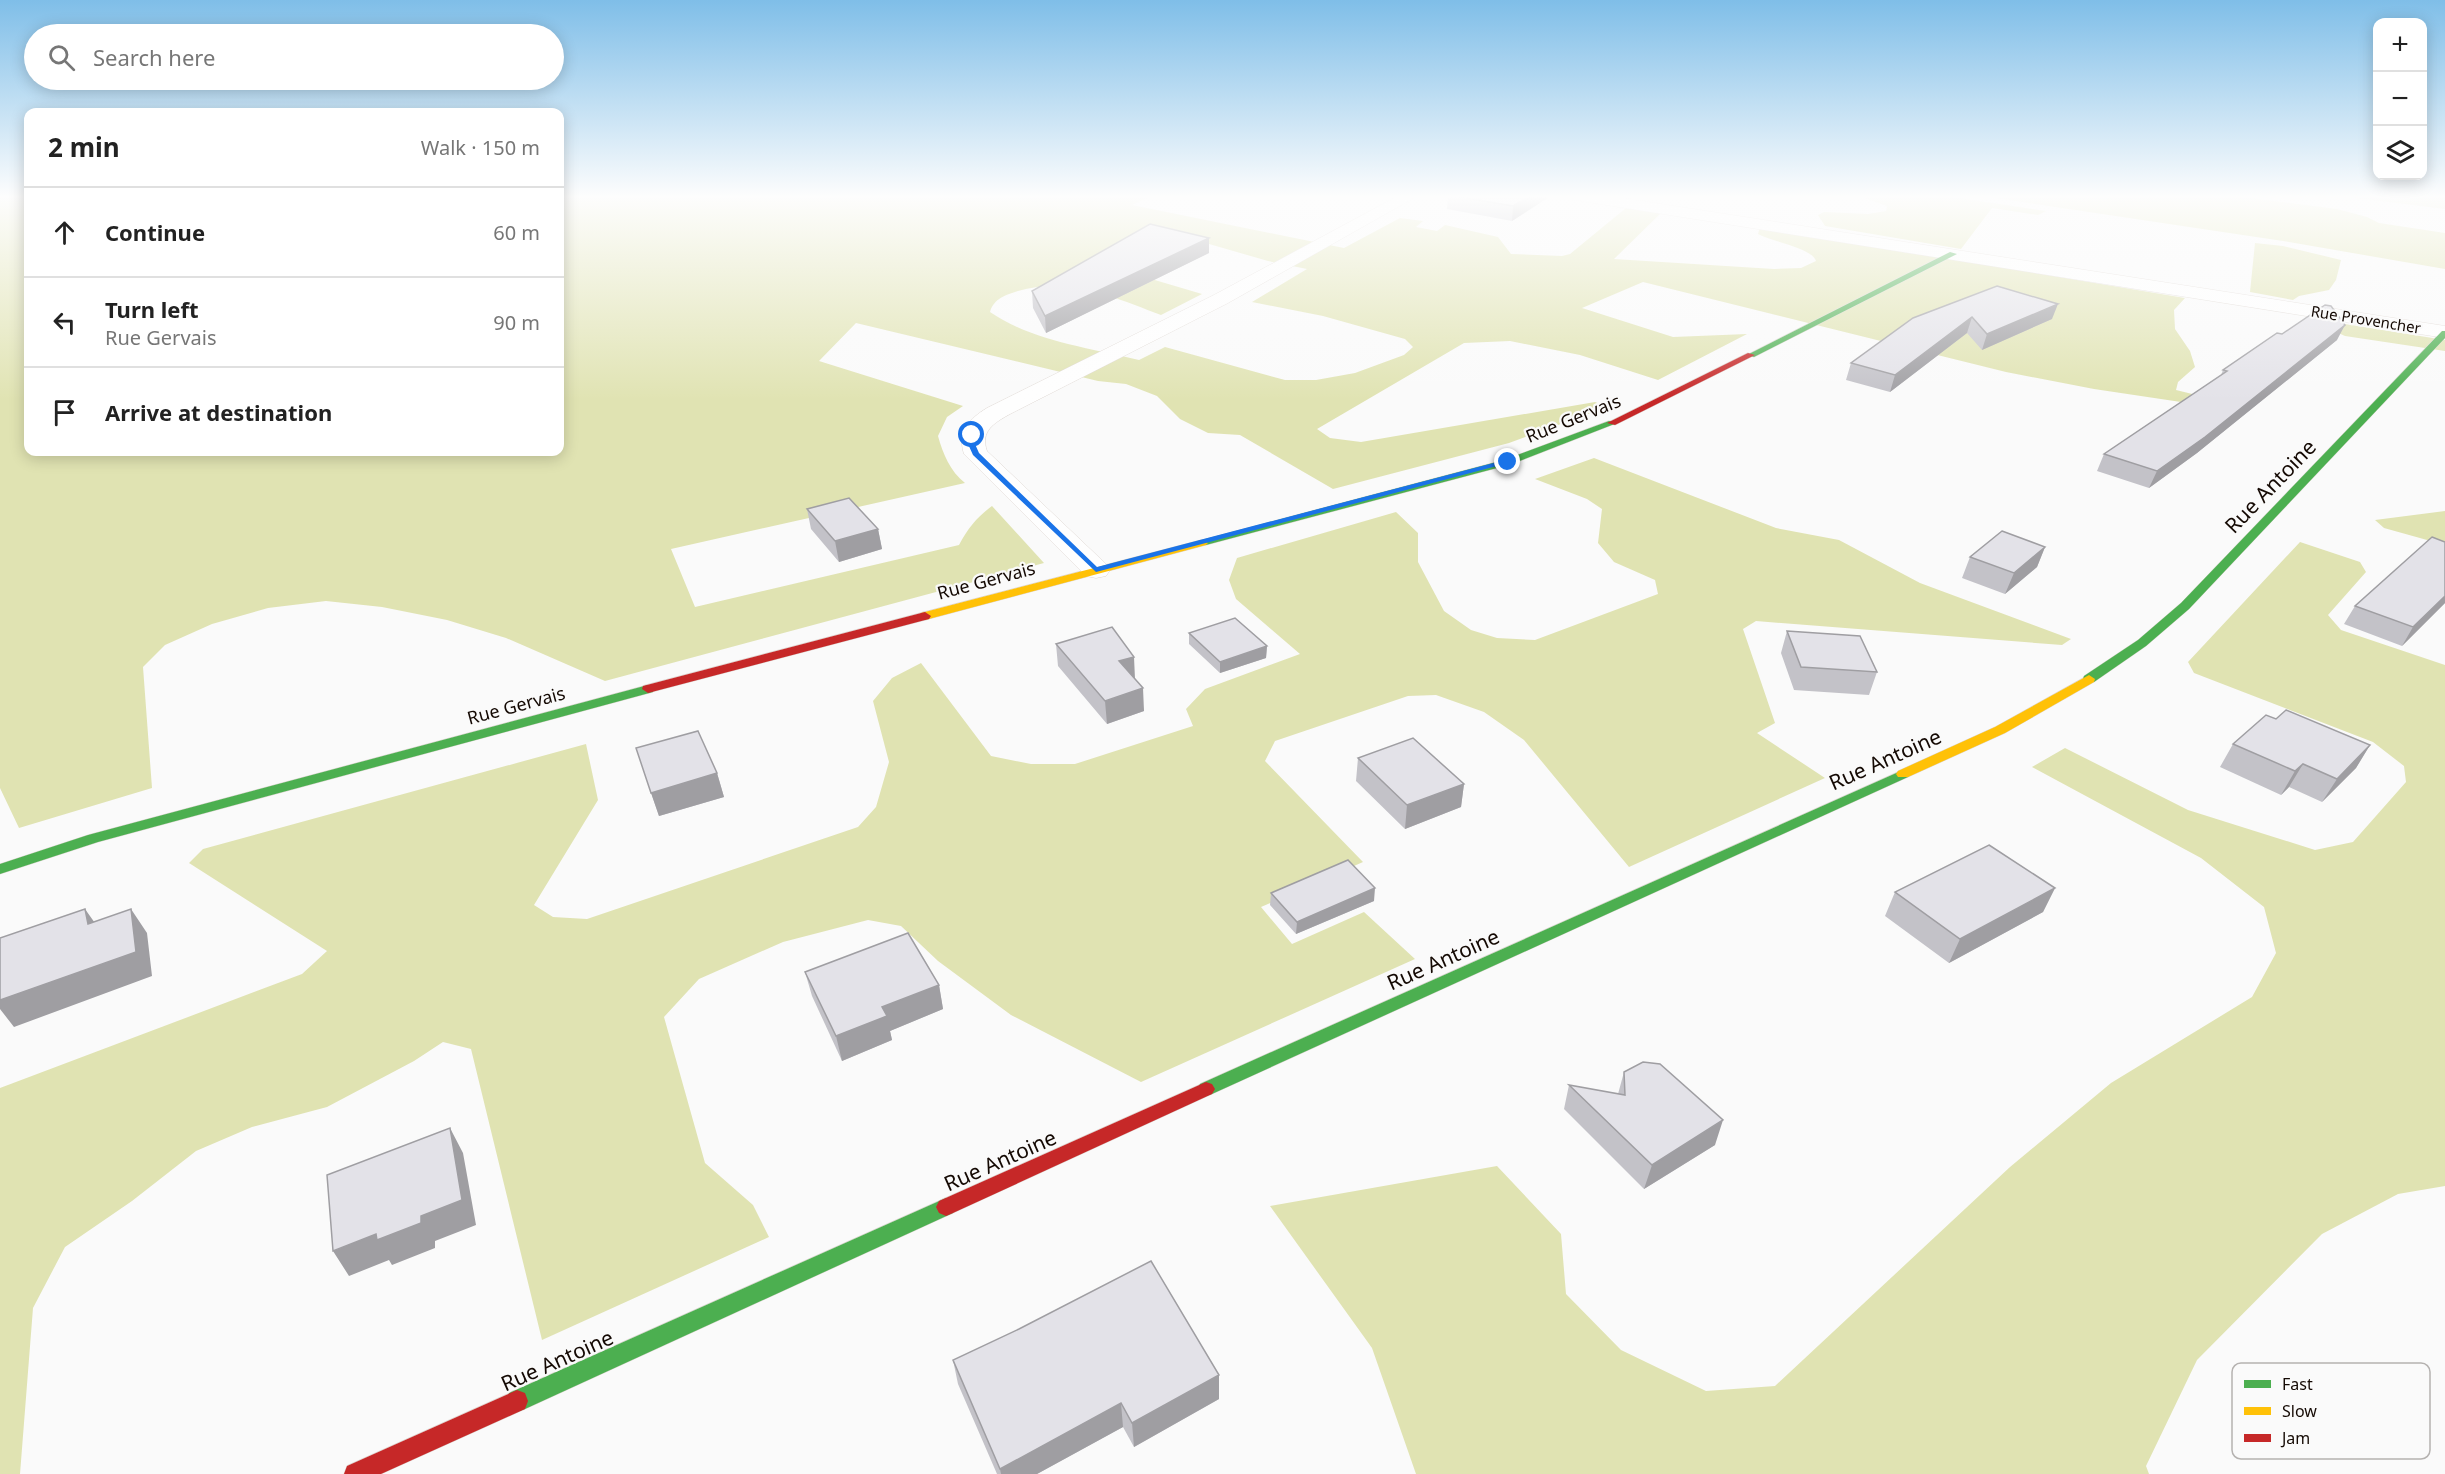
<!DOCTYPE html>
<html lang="en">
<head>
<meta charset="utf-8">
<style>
  :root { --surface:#fff; --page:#f6f6f6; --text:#222; --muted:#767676; --line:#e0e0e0 }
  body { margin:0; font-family:"Noto Sans",sans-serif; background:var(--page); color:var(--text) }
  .controls { position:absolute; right:18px; top:18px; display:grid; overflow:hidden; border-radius:12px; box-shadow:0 3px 15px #0003 }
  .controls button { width:54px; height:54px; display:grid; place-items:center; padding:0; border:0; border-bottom:2px solid var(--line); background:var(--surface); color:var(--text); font:30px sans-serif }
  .stop { position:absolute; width:18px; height:18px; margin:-14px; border:4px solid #1a73e8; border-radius:50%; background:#fff }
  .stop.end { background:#1a73e8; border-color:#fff; box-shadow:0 2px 6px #0008 }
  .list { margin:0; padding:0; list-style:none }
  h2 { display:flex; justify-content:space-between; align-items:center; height:78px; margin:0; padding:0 24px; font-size:26px }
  h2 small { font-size:20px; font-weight:400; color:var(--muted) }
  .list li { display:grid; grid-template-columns:39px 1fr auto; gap:18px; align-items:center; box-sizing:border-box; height:90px; padding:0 24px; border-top:2px solid var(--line) }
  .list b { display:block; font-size:22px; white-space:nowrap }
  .list p { margin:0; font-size:20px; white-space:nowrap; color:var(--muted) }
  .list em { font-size:20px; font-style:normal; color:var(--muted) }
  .icon { flex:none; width:33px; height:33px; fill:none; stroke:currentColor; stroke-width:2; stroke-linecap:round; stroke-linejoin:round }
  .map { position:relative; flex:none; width:2445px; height:1474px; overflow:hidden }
  .search { position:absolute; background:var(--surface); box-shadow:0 3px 15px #0003; left:24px; top:24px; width:540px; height:66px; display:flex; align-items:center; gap:15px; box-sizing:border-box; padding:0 21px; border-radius:33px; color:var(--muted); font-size:22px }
  .panel { position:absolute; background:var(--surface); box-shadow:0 3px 15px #0003; left:24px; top:108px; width:540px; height:348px; border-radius:12px }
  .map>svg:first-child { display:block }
</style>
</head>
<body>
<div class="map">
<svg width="2445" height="1474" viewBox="0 0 2445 1474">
  <rect width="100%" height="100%" fill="#fafafa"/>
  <path fill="#e0e3b2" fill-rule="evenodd" d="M0,195H28V452H560V195H1154L1132,205L1344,248L1400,218L1423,221L1416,227L1437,231L1445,225L1498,237L1511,254L1562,256L1570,254L1626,208L1661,213L1614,259L1774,269L1801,268L1816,261C1811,247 1772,242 1758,234L1760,227L2185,298L2174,310L2175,329L2190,351L2195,367L2178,382L2176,390L2229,403L2181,402L2094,389L2006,372L1643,282L1582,308L1673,337L1747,334L1658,380L1580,355L1510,341L1464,343L1317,429L1330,438L1361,442L1595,402L1607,407L1509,443L1333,489L1240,435L1208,433L1180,419L1157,396L1126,384L1098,381L856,323L819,361L963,406L947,417L938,436C943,454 950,471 965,483L671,549L695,607L959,545C968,528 977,517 992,506L1044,563L605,681L506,638L447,620L382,607L326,601L268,608L212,624L165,645L143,667L152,788L19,828L0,788ZM1171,233L1268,261L1307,269L1252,302L1323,316L1405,339L1413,347L1404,355L1355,373L1316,380H1285L1165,347L1139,360C1090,348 1032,341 990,312C994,298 1006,295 1018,291C1068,276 1114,297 1161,315L1202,294L1148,278Z
    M1856,195H1940L2046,211L2038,215L1992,208L1961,249L1825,226L1818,215L1824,212L1868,214L1886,211L1887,206Z
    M1975,195H2227L2337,209L2367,217L2379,223L2445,233V269L2289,242Z
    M2332,195H2445V209Z
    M2255,243L2283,246L2341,260L2336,280L2329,290L2299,296L2293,300L2250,292Z
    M2326,321L2445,340V351L2345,336L2316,323Z
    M1594,458L1776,528L1839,540L1920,583L2071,639L2062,645L1756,621L1743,629L1775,723L1757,733L1825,778L1629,867L1524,740L1484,712L1436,695L1408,696L1275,741L1265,761L1363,862L1261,907L1292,944L1364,912L1415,959L1141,1082L1011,1015L938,961L901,926L868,920L783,942L699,979L664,1017L705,1163L753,1205L769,1237L542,1340L471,1049L443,1042L414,1061L327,1107L252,1127L196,1151L132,1201L65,1247L33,1308L20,1474H0V1088L302,974L327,951L189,863L203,849L586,744L598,800L534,905L553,917L587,919L858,827L876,807L889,762L873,701L892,678L921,663L991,756L1031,764H1075L1193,726L1186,709L1205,689L1300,654L1236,599L1229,580L1237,558L1396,512L1418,533V562L1444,611L1471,630L1497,638L1535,640L1658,594L1655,580L1614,562L1598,543L1602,509L1587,499L1535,479Z
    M2445,511V545L2384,528L2375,520Z
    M2300,542L2360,562L2366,572L2328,615L2341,630L2445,665V1186L2398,1194L2322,1234L2197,1360L2146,1466L2149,1474H1416L1372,1348L1270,1206L1497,1166L1561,1234L1566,1294L1621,1350L1706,1391L1775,1386L2010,1167L2111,1083L2252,997L2276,953L2264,907L2201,858L2032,767L2065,748L2188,810L2315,850L2353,842L2406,782L2404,766L2373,742L2194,673L2188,662Z"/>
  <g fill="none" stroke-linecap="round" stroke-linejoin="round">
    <g stroke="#ded7d2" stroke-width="1">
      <path id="street" d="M1400,195H1419L1228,303L1010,414C994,423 980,431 987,451L1106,564L1110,570L1106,576L1096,578L1086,576L964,454C957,432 969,419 987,408L1214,295Z
        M1567,195H1603L2445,326V338L1575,200Z"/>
    </g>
    <g stroke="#ded7d2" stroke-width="1">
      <path id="fast" d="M1950,252L1957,254L1754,357L1747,355Z
        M2442,331H2445V338L2189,609L2146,646L2094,682H2084L2083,679L2084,676L2138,640L2181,603Z
        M1609,421L1617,423L1512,464L1206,545H1198L1196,543L1198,541L1504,460Z
        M648,685L653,686L654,689L653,692L98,842L0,874V864L88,835Z
        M1903,770L1910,774L1908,777L1212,1094L1206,1096L1200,1094L1197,1089L1200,1084Z
        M946,1198L953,1201L956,1207L953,1213L525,1409L517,1412L509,1409L506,1401L509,1393Z"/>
    </g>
    <g stroke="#ded7d2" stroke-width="1">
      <path id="slow" d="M1202,540L1208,543L1206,545L925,620L919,616L921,613Z
        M2089,675L2095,679L2094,682L2005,733L1908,777H1898L1896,774L1898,771L1995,727Z"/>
    </g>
    <g stroke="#ded7d2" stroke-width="1">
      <path id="jam" d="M1748,353L1755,355L1615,425L1607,423Z
        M925,612L931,616L929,619L648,693L642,689L643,686Z
        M1206,1082L1212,1084L1215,1089L1212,1094L953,1213L946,1216L939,1213L936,1207L939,1201Z
        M517,1390L525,1393L528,1401L525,1409L381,1474H344L347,1466Z"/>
    </g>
    <use href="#street" fill="#fefefe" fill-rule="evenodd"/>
    <use href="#fast" fill="#4caf50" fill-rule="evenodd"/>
    <use href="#slow" fill="#ffc107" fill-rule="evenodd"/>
    <use href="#jam" fill="#c62828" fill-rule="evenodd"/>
  </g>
  <path fill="#c3c2c8" d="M1448,195H1552L1512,221L1447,209Z
    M1209,253L1046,333L1033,308L1032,291Z
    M1997,286L2052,319L1982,350L1967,333L1890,392L1846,380L1851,363Z
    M2282,334L2337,340L2197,453L2149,488L2097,471L2104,454L2221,375L2223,370Z
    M807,509L878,529L882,549L839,562L811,529Z
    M2445,542V603L2402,646L2344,624L2355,606Z
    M2045,547L2037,567L2005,594L1962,578L1970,557Z
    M1787,631L1877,672L1869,695L1794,690L1781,653Z
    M1189,633L1267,646L1266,658L1220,673L1189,644Z
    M1056,644L1135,679L1144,711L1107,724L1058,666Z
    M2276,719L2370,745L2356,768L2322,802L2289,787L2281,795L2220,767L2233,744Z
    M636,748L717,773L724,797L659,816Z
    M1358,758L1464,784L1461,807L1405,829L1356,781Z
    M2055,888L2043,912L1949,963L1885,916L1895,892Z
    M1271,893L1374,901L1296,934L1270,905Z
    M805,972L939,985L943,1009L890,1031L892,1040L842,1061L812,996Z
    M1624,1072L1715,1145L1644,1189L1564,1109L1569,1085L1618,1094Z
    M953,1360L1219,1375V1399L1134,1447L1123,1427L1037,1474H997L958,1384Z"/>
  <path fill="#9f9ea2" d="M1532,195H1552L1512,221L1513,206Z
    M1209,238V253L1046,333L1045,316Z
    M2058,304L2052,319L1982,350L1987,334Z
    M1972,317L1967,333L1890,392L1895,375Z
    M2345,325L2337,340L2197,453L2149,488L2157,471Z
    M878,529L882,549L839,562L835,541Z
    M2045,547L2037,567L2005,594L2014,573Z
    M2445,596V603L2402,646L2413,627Z
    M1267,646L1266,658L1220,673V662Z
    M1134,657L1135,679L1120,684L1119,661Z
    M1143,688L1144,711L1107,724L1105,701Z
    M2370,745L2356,768L2322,802L2337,779Z
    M2303,764L2289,787L2281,795L2295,771Z
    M717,773L724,797L659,816L651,793Z
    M1464,784L1461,807L1405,829L1407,805Z
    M1375,888L1374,901L1296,934L1297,922Z
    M2055,888L2043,912L1949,963L1960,939Z
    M85,909L102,933L88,924Z
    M131,909L147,933L152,976L14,1027L0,1009V1000Z
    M939,985L943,1009L890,1031L892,1040L842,1061L836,1036L882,1007Z
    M1723,1120L1715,1145L1644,1189L1652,1165Z
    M450,1128L463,1153L476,1225L435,1241V1248L392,1265L389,1260L349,1276L333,1251L421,1216Z
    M1219,1375V1399L1134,1447L1132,1423Z
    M1121,1403L1123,1427L1037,1474H1001L1000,1469Z"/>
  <path fill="#e3e2e8" stroke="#9f9ea2" stroke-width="1.5" d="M1448,195H1532L1513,206Z
    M1150,224L1209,238L1045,316L1032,291Z
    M1997,286L2058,304L1987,334L1972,317L1895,375L1851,363L1913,318Z
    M2325,305L2331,306L2345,325L2205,437L2157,471L2104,454L2227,371L2223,370L2277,333L2282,334Z
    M849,498L878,529L835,541L807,509Z
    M2002,531L2045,547L2014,573L1970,557Z
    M2432,537L2445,542V596L2413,627L2355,606Z
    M1235,618L1267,646L1220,662L1189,633Z
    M1112,627L1134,657L1119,661L1143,688L1105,701L1056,644Z
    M1787,631L1860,636L1877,672L1801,667Z
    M2286,710L2370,745L2337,779L2303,764L2295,771L2233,744L2266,715L2276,719Z
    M698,731L717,773L651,793L636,748Z
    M1413,738L1464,784L1407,805L1358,758Z
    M1989,845L2055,888L1960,939L1895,892Z
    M1348,860L1375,888L1297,922L1271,893Z
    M85,909L88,924L131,909L136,952L0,1000V938Z
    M908,933L939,985L882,1007L887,1016L836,1036L805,972Z
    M1643,1062L1660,1064L1723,1120L1652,1165L1569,1085L1625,1095L1624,1072Z
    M450,1128L462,1200L421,1216V1223L377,1240L376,1234L333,1251L327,1175Z
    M1151,1261L1219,1375L1132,1423L1121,1403L1000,1469L953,1360L1019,1329Z"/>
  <linearGradient id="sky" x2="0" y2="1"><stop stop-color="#7fbee8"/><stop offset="0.49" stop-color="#fdfdfd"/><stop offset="1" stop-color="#fdfdfd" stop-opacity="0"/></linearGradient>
  <rect width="2445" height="401" fill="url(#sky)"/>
  <path fill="#1a73e8" d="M972,433L976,435L975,444L979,453L1097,567L1505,460L1512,462L1096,572L973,455L968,444L969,435Z"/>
  <g text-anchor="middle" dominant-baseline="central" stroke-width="4.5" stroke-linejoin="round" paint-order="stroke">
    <g font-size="15" fill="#140903" stroke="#fafafa">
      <text transform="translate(2366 319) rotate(9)">Rue Provencher</text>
    </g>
    <g font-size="18" fill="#140903" stroke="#fafafa">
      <text transform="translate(1573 418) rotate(-22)">Rue Gervais</text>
      <text transform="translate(986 580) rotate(-15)">Rue Gervais</text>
      <text transform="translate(516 705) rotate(-15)">Rue Gervais</text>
    </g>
    <g font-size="21" fill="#140903" stroke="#fafafa">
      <text transform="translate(2270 486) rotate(-46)">Rue Antoine</text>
      <text transform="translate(1885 759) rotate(-24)">Rue Antoine</text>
      <text transform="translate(1443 959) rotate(-24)">Rue Antoine</text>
      <text transform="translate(1000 1160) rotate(-24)">Rue Antoine</text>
      <text transform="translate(557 1360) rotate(-24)">Rue Antoine</text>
    </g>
  </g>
  <rect x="2232" y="1363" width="198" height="96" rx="9" fill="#fafafa" stroke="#b5b2b0" stroke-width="1.5"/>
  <rect x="2244" y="1380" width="27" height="8" fill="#4caf50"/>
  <rect x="2244" y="1407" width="27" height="8" fill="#ffc107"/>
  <rect x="2244" y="1434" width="27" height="8" fill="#c62828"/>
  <g font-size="16" fill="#140903">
    <text x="2282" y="1390">Fast</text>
    <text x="2282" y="1417">Slow</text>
    <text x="2282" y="1444">Jam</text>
  </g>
</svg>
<div class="controls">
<button>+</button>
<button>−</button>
<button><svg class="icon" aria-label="layers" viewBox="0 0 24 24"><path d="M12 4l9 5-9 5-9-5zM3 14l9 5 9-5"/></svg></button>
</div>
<div class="stop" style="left:972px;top:435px"></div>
<div class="stop end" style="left:1508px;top:462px"></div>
<div class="search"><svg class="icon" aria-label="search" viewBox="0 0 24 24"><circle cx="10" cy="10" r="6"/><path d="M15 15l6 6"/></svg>Search here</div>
<section class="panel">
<h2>2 min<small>Walk · 150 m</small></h2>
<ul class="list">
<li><svg class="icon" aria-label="ahead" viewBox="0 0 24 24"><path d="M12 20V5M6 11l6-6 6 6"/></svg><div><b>Continue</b></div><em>60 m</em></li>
<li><svg class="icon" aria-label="left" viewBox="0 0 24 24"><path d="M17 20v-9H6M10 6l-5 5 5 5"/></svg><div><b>Turn left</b><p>Rue Gervais</p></div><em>90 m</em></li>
<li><svg class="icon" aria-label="arrive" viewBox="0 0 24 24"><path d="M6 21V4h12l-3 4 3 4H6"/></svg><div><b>Arrive at destination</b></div></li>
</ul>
</section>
</div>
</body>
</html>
